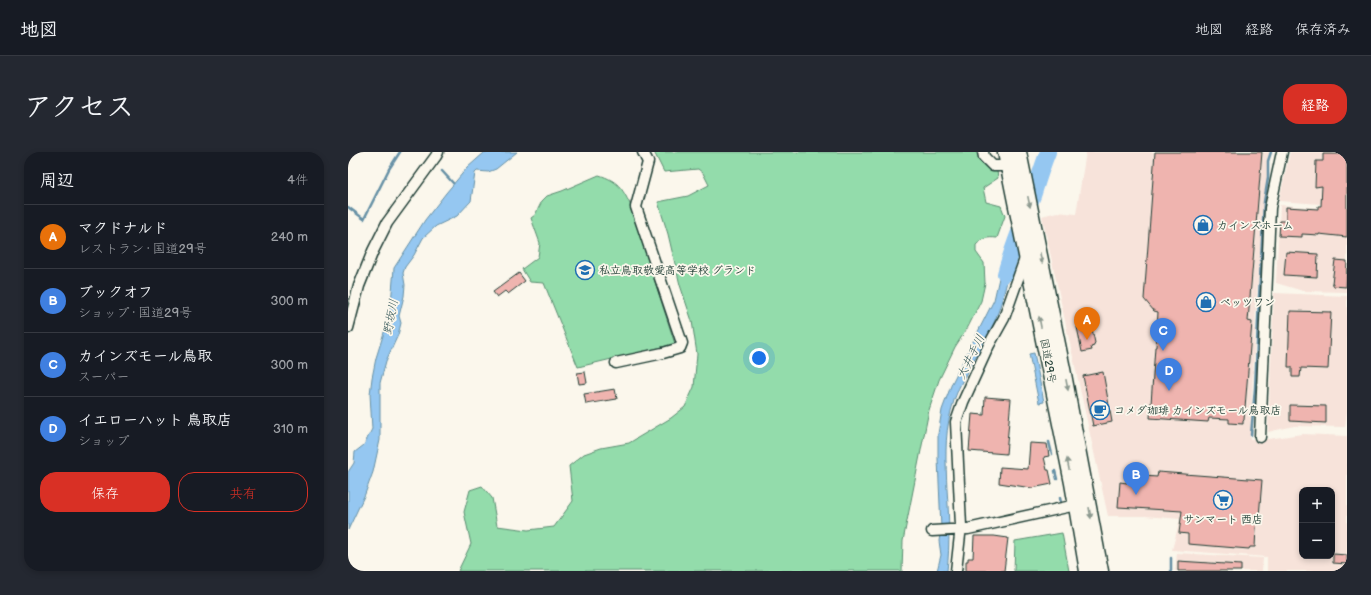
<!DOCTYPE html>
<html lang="ja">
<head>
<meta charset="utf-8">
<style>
  :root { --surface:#171b24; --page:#242831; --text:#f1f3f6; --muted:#9ea1a6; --line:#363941; --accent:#d93025 }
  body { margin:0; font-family:"Balsamiq Sans","Klee One",sans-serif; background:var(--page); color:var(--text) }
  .controls { position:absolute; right:12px; bottom:12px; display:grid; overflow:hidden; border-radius:8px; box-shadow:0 2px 6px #0003 }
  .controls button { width:36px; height:36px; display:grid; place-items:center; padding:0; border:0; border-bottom:1px solid var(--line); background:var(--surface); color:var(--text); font:20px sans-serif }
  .you { position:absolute; left:411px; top:206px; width:14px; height:14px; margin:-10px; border:3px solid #fff; border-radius:50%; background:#1a73e8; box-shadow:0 0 0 6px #1a73e833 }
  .badge { display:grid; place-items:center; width:26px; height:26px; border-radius:50%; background:var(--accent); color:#fff; font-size:13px; font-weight:700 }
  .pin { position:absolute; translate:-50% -33px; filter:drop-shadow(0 1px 2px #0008) }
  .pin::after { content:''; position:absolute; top:21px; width:14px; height:12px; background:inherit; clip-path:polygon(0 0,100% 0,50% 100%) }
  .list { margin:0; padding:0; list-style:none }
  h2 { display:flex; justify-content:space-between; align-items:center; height:52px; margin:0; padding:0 16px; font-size:17px }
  h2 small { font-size:13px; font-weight:400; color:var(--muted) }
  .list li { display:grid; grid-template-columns:26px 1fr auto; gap:12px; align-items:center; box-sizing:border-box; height:64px; padding:0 16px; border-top:1px solid var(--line) }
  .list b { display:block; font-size:15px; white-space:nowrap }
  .list p { margin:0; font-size:13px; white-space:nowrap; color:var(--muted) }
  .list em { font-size:13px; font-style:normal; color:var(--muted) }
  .actions { display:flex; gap:8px; padding:12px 16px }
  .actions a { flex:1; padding:9px 0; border:1px solid var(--accent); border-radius:16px; text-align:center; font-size:14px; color:var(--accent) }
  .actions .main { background:var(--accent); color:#fff }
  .map { position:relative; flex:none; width:999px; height:419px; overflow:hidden; border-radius:16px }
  header { display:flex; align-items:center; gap:24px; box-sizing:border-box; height:56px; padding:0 20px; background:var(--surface); border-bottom:1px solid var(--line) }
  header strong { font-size:19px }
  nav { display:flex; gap:22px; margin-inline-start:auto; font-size:14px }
  .intro { display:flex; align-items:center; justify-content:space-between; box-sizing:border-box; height:96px; padding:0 24px }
  h1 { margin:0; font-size:28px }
  .button { padding:10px 18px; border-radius:16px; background:var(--accent); color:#fff; font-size:14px; font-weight:700 }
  main { display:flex; gap:24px; padding:0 24px }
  aside { flex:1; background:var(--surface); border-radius:16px; box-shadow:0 2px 6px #0003 }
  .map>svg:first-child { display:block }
</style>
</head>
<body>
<header>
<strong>地図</strong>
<nav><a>地図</a><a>経路</a><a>保存済み</a></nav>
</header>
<div class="intro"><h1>アクセス</h1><a class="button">経路</a></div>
<main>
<aside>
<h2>周辺<small>4件</small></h2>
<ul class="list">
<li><span class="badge" style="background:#e8710a">A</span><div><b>マクドナルド</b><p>レストラン · 国道29号</p></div><em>240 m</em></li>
<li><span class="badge" style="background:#3f7fe0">B</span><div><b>ブックオフ</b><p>ショップ · 国道29号</p></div><em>300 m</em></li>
<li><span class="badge" style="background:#3f7fe0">C</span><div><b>カインズモール鳥取</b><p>スーパー</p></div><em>300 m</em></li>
<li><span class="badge" style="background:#3f7fe0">D</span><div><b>イエローハット 鳥取店</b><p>ショップ</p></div><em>310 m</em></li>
</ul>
<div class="actions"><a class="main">保存</a><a>共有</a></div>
</aside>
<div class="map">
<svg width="999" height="419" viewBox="0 0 999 419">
  <rect width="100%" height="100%" fill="#fbf7ec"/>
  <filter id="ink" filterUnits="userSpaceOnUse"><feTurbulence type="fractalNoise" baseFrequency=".025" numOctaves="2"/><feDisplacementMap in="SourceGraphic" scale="8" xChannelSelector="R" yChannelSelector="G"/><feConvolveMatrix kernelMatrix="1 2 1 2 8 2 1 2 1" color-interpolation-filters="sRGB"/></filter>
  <g filter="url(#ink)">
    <path fill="#f7e3da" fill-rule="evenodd" d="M738,0H922L919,9L920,26L916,50L908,155L902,287H920L954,282L999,284V419H919V405L824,398L832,367L797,364H760L694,64L709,60L728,62ZM954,338H984V404H954Z
      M942,0H999V54L931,49Z
      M932,53L999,58V140L955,139L928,131Z
      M926,141L999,144V260L997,275L946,274L920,280Z
      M829,401L915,406L914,419H827Z"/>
    <path fill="#93dcab" stroke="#598c70" d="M306,0H630L631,7L649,19L650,26L635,36L638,50L653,54L657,64L649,86C639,85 635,86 628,93V100L636,111L637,131L633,149L620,175L607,195L591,228L581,258L555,389L554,419H110L123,392L116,360L122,338L134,334L144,346L149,374L180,378L206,375L225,349L221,314L236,302L253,296L281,291L323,266L337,255L346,235L349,202L344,169L332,133L320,82L310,50L340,44L361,33L355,21L350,17L316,20Z
      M251,23C270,29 274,36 282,52L327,192L230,215L196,131L182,130L174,117L190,105L192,91L183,66L187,63L194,49L199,44L214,39Z
      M714,381L721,419H666L667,389Z"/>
    <path fill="#95c7f1" stroke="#6690a5" d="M137,0H169L148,17L140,20L129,19L127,21L123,49L109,64L88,74L75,86L66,103L57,115L55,121L57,133L56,144L51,164L53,171L50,183L38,209L32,231V288L25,320L17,342L0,378V320L6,311L7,300L16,293L24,277L22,242L24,226L28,206L38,174L43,152L46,116L77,68L98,41L119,16Z
      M695,0H705L694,27L687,19Z
      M659,98L666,105C658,129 655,152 644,175C631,203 610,228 603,259C596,285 598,311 599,337C601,365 602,392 599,419H589L593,403L591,389L593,376L590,307V282L594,258L604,231L646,148L653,117Z
      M686,201L696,250L691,251L681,202Z"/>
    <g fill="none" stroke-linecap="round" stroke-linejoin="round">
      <path stroke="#6690a5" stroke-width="2.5" d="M94,19L105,31
        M0,55L16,67L41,17L52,0
        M903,283L907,236L911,145L916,50L920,26V9L923,0
        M701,290L704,302
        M707,319L709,327
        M712,346L713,351
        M823,406V419"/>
      <path stroke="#95c7f1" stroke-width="16" d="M657,122C664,95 675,70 685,44C690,29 694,14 700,0"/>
    </g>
    <path fill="#efb4af" stroke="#1f3d34" d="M807,0H914L900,169L904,170L896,268L895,269V272L881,271V267L861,266L860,270L802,266L807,195H808L810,160L806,159L796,147Z
      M975,2H999V85L971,82V83L954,82V85L931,84L932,69H938V55L970,57V54H973L974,34L967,35L968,9H975Z
      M938,100L970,102L969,125L936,123Z
      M987,108L999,109L998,135L985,134V131H984Z
      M171,121L177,129L160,142L157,139L149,145L145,140Z
      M942,159L983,160L980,217L953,216L952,225H944V215H940Z
      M743,172L747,191L746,192V194L743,195L744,198L734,200L729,175Z
      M237,220L239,231L231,232L229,221Z
      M755,220L764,270L745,274L735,224Z
      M267,237L269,247L238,252L236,242Z
      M637,245L663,247L658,302L621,299L624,262L636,263Z
      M942,253L978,254V271L942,269Z
      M682,291L699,292L701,304L696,305L699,318H701L704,332L684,336L651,331L652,315L680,317Z
      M810,320L914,328L911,365H910L908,376L907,395H902L901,397L840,392V382L831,381L834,359L770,355L772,330L779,331L780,323L809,325Z
      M626,384H646L660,386L656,419H618V409H620V406H625Z
      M985,402L999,403V412L985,411Z
      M830,409L893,413V419H830Z"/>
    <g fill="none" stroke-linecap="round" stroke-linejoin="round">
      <g stroke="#1f3d34" stroke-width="13">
        <path id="minor" d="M635,0L636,5L645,14H660
          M0,176L11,134L25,99L39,71L88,4L90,0
          M268,211L315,201L332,196L334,191L288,55L300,10L295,0
          M912,285L922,56L934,0
          M584,379L620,377L728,353
          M608,419L613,374L608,270L615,250L641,193L656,166L678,104"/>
      </g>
      <g stroke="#1f3d34" stroke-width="17">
        <path id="highway" d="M657,0L724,331L739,419
          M671,0L715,217L753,419"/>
      </g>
      <use href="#minor" stroke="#fbf7ec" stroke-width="10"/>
      <use href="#highway" stroke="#fbf7ec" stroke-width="14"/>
    </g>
    <defs><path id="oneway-solid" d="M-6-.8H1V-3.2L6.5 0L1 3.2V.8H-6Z"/></defs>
    <g fill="#8d9a90">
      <use href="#oneway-solid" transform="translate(681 50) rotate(78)"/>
      <use href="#oneway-solid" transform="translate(693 106) rotate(78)"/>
      <use href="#oneway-solid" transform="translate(692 170) rotate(-101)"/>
      <use href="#oneway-solid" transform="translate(719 233) rotate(79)"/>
      <use href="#oneway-solid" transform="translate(720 312) rotate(-101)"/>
      <use href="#oneway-solid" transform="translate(742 361) rotate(80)"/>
    </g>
  </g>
  <defs>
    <g id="shop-ring" transform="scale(1)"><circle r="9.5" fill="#fbf7ec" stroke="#1f6fb2" stroke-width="1.5"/><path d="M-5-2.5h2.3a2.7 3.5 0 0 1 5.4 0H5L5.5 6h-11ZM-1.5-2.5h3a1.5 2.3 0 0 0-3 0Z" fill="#1f6fb2"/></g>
    <g id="school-ring" transform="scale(1)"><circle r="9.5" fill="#fbf7ec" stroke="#1f6fb2" stroke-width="1.5"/><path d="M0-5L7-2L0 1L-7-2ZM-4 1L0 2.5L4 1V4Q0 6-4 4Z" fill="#1f6fb2"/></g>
    <g id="cafe-ring" transform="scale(1)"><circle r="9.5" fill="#fbf7ec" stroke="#1f6fb2" stroke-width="1.5"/><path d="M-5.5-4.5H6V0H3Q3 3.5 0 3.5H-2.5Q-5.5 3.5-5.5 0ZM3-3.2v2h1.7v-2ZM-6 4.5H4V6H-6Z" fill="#1f6fb2"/></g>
    <g id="supermarket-ring" transform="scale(1)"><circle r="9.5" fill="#fbf7ec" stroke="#1f6fb2" stroke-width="1.5"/><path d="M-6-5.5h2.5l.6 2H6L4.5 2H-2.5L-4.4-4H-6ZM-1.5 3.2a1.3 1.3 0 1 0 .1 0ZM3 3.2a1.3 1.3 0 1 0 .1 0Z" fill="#1f6fb2"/></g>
  </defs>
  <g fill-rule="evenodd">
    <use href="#shop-ring" x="855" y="73"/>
    <use href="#school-ring" x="237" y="118"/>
    <use href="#shop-ring" x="858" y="150"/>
    <use href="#cafe-ring" x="752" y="258"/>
    <use href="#supermarket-ring" x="875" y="348"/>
  </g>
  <g text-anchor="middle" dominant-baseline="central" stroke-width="3.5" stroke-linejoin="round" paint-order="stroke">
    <g font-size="11" font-weight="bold" fill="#1f3d34" stroke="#fbf7ec" text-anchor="start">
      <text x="869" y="73">カインズホーム</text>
      <text x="251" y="118">私立鳥取敬愛高等学校 グランド</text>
      <text x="872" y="150">ペッツワン</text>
      <text x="766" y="258">コメダ珈琲 カインズモール鳥取店</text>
      <text x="875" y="367" text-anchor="middle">サンマート 西店</text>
    </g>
    <g font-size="11" fill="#1f3d34" stroke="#fbf7ec">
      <text transform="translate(700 209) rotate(79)">国道29号</text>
    </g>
    <g font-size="12" font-style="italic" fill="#37595a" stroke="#fbf7ec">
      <text transform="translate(43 165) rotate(-79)">野坂川</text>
      <text transform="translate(623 205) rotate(-64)">大井手川</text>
    </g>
  </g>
</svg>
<div class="controls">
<button>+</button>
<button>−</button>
</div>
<div class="you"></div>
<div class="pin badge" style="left:739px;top:188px;background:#e8710a">A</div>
<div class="pin badge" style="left:788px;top:343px;background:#3f7fe0">B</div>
<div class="pin badge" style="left:815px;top:199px;background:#3f7fe0">C</div>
<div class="pin badge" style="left:821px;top:239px;background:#3f7fe0">D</div>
</div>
</main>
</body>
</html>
